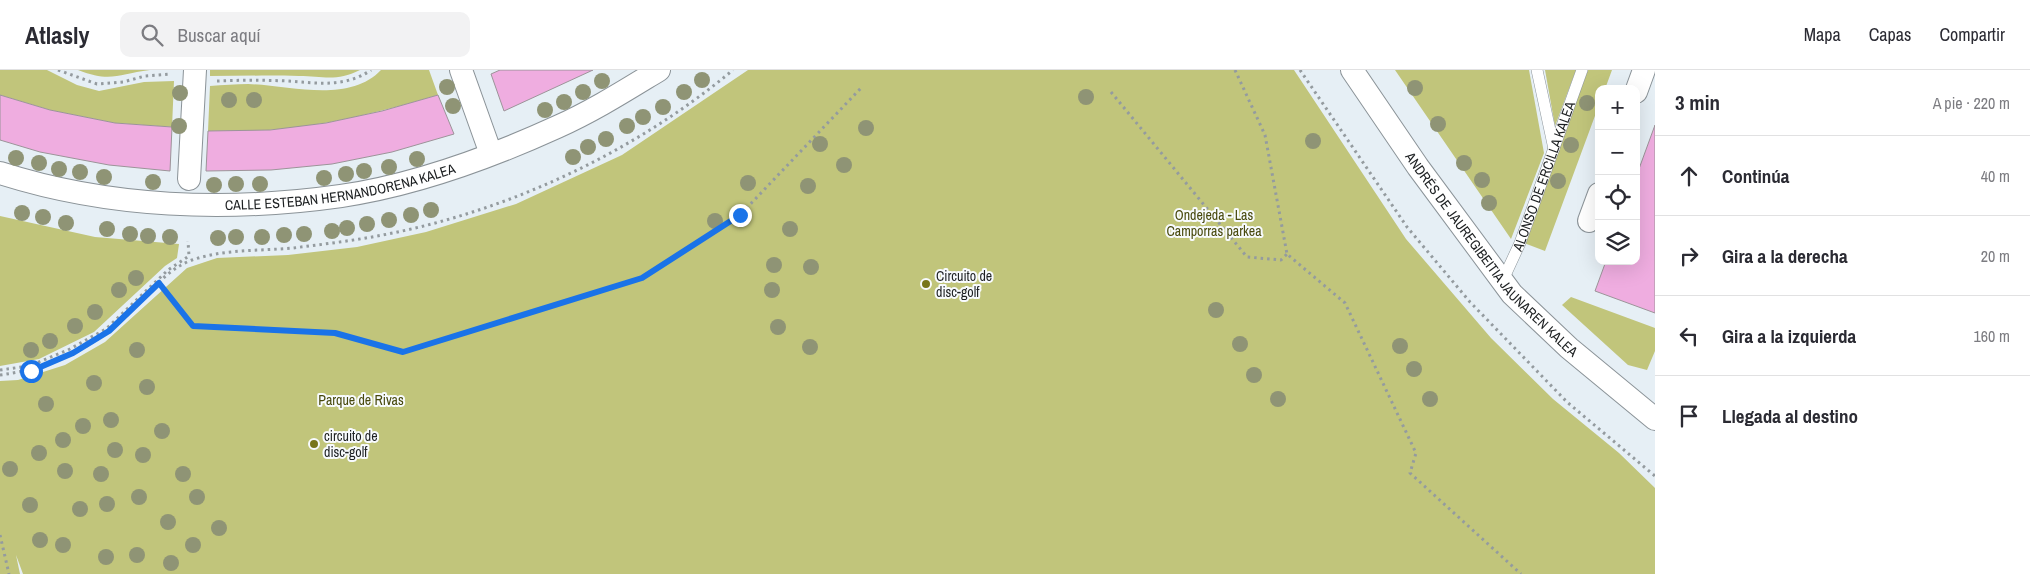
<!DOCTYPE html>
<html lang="es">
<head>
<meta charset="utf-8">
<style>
  :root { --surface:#fff; --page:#f2f2f3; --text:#2b2b33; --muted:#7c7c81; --line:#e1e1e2 }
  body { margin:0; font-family:"Archivo Narrow",sans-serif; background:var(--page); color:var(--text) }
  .controls { position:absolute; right:15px; top:15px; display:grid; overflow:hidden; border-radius:10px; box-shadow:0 5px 20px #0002 }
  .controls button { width:45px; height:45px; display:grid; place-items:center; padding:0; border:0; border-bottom:1px solid var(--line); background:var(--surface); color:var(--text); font:25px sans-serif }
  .stop { position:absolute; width:15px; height:15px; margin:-11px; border:4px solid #1a73e8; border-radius:50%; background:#fff }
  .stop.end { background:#1a73e8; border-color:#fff; box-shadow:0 1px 5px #0008 }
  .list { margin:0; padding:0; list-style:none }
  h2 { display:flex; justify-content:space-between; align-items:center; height:65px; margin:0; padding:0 20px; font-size:21px }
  h2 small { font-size:16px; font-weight:400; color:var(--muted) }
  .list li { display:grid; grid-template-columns:32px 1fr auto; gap:15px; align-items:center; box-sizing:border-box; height:80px; padding:0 20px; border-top:1px solid var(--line) }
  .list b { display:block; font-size:19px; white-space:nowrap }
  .list em { font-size:16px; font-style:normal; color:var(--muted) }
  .icon { flex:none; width:28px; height:28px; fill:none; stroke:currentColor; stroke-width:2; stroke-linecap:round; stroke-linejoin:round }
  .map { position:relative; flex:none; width:1655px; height:504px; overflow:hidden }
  header { display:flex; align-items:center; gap:30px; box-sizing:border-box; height:70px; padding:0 25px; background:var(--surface); border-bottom:1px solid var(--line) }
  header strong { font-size:24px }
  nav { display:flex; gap:28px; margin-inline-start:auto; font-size:18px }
  .search { width:350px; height:45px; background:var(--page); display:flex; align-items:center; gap:12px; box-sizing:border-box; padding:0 18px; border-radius:10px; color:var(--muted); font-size:19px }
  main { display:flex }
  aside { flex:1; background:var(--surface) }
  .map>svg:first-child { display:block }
</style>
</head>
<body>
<header>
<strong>Atlasly</strong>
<div class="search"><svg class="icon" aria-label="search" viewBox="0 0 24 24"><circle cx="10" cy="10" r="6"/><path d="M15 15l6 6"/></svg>Buscar aquí</div>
<nav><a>Mapa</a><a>Capas</a><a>Compartir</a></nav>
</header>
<main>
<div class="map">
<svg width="1655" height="504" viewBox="0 0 1655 504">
  <rect width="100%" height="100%" fill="#e6eff5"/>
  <path fill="#c1c57b" d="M0,0H47L77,15L99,21L144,12L174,11L172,57L115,53L50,40L0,25Z
    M78,0H150C118,4 111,13 78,0Z
    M210,0H360C336,12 323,6 299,6C269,5 240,6 210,6Z
    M381,0H429L438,25C383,41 327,56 269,60C249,62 229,61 208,61L210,16C223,15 236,14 248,14C289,15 349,34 381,0Z
    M748,0H1294L1406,169L1491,268L1553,329L1619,383L1655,418V504H23L16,485L20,504H0V311L18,310L65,295L105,272L187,198L217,188L288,185L357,177L426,162L516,134L622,85Z
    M1395,0H1529L1544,83L1511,169Z
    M1545,0H1576L1555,56Z
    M1588,0H1612L1605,19H1599V35L1545,181L1524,173Z
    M0,146L95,167L179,174L177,188L165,196L94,262L39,289L0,296Z
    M1571,227L1655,258V281L1647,300L1628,295L1562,235Z"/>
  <path fill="#efade0" stroke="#9c9499" d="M500,0H593L504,41L491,4Z
    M0,25L50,40L115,53L172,57L170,101L109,95L40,82L0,70Z
    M438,25L454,64L392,82L332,94L271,100L206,101L208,61L270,60L326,53L382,41Z
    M1655,55V243L1595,221L1606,191H1636V107Z"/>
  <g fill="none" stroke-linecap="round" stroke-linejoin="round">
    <g stroke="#8b9398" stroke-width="12">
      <g id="lane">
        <path d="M1537,0L1554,79"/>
        <path id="s1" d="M1502,212L1520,173L1582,0"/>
      </g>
    </g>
    <g stroke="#8b9398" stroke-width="24">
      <g id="street">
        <path d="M461,0L491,84"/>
        <path id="s2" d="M1352,0L1418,97L1512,224L1569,278L1655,349"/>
        <path d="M1636,22L1644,0"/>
        <path id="s3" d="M0,103C109,138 228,142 341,126C415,115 489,88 557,57C593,41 626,20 659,0"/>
        <path d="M189,109L195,0"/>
        <path d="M1589,151L1599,124"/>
      </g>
    </g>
    <path stroke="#949b9f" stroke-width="3" stroke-dasharray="2.5 4" stroke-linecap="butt" d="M58,0L97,14L123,12L145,6L171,4
      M1235,0L1265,65L1287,184L1345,233L1416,383L1410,403L1521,504
      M1300,0L1407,157L1470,232L1567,332L1655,406
      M217,11C241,10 264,10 288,11C317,13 345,18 371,0
      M1111,22L1247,187L1281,190L1287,184
      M159,213L193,256L335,263L403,282L642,208L740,145L861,18
      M0,300L29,296L68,280L106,259L168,200L189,186L188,171
      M0,305C46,299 90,280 124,248C145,229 164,200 192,190C224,179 259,181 293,178C317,175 342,172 366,168C498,146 630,86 733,0
      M0,465L9,504"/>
    <use href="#lane" stroke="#fff" stroke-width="11"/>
    <use href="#street" stroke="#fff" stroke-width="22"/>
  </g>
  <g fill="#8f9475">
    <circle cx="702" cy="10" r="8"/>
    <circle cx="602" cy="11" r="8"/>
    <circle cx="447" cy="17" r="8"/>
    <circle cx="1415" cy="18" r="8"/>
    <circle cx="583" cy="22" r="8"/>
    <circle cx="684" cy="22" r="8"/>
    <circle cx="180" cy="23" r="8"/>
    <circle cx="1086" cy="27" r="8"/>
    <circle cx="229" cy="30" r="8"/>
    <circle cx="254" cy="30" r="8"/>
    <circle cx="564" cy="32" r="8"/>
    <circle cx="1587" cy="33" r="8"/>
    <circle cx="453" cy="36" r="8"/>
    <circle cx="663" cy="37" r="8"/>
    <circle cx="545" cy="40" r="8"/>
    <circle cx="643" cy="47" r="8"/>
    <circle cx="1438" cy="54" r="8"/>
    <circle cx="179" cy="56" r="8"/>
    <circle cx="627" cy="56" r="8"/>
    <circle cx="866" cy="58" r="8"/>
    <circle cx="606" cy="69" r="8"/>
    <circle cx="1313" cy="71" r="8"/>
    <circle cx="820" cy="74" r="8"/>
    <circle cx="1571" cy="75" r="8"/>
    <circle cx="588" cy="77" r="8"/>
    <circle cx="573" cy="87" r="8"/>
    <circle cx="16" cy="88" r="8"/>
    <circle cx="417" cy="89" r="8"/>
    <circle cx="39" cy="93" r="8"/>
    <circle cx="1464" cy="93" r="8"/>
    <circle cx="844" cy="95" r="8"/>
    <circle cx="389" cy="97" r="8"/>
    <circle cx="59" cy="99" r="8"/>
    <circle cx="364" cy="101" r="8"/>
    <circle cx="80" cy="102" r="8"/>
    <circle cx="346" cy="104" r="8"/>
    <circle cx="104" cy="107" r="8"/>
    <circle cx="324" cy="108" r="8"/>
    <circle cx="1482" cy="110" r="8"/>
    <circle cx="1558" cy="111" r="8"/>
    <circle cx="153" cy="112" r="8"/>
    <circle cx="748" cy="113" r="8"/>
    <circle cx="236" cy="114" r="8"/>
    <circle cx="260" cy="114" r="8"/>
    <circle cx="214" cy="115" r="8"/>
    <circle cx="808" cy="116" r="8"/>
    <circle cx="1489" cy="133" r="8"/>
    <circle cx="431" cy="140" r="8"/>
    <circle cx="22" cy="143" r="8"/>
    <circle cx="411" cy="145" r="8"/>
    <circle cx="43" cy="147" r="8"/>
    <circle cx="389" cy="150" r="8"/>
    <circle cx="715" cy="151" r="8"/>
    <circle cx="66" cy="153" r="8"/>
    <circle cx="367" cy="154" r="8"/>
    <circle cx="347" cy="158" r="8"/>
    <circle cx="107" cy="159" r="8"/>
    <circle cx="790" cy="159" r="8"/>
    <circle cx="332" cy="161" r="8"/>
    <circle cx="130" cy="164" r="8"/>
    <circle cx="304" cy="164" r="8"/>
    <circle cx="284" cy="165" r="8"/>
    <circle cx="148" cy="166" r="8"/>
    <circle cx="170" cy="167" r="8"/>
    <circle cx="236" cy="167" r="8"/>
    <circle cx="262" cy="167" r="8"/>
    <circle cx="218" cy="168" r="8"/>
    <circle cx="774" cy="195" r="8"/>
    <circle cx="811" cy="197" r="8"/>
    <circle cx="136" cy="208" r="8"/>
    <circle cx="119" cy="220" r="8"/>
    <circle cx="772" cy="220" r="8"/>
    <circle cx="1216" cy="240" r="8"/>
    <circle cx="95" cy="242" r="8"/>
    <circle cx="75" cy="256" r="8"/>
    <circle cx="778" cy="257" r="8"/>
    <circle cx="50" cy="271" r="8"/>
    <circle cx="1240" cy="274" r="8"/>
    <circle cx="1400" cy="276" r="8"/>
    <circle cx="810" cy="277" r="8"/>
    <circle cx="31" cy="280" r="8"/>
    <circle cx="137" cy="280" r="8"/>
    <circle cx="1414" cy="299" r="8"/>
    <circle cx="1254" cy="305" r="8"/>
    <circle cx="94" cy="313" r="8"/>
    <circle cx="147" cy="317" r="8"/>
    <circle cx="1278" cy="329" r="8"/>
    <circle cx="1430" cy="329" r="8"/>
    <circle cx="46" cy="334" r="8"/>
    <circle cx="111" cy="350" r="8"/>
    <circle cx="83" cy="356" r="8"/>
    <circle cx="162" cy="361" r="8"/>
    <circle cx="63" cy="370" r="8"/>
    <circle cx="115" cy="380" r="8"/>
    <circle cx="39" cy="383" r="8"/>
    <circle cx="143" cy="385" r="8"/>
    <circle cx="10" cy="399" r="8"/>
    <circle cx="65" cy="401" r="8"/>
    <circle cx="101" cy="404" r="8"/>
    <circle cx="183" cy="404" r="8"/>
    <circle cx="139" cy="427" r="8"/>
    <circle cx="197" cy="427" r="8"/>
    <circle cx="107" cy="434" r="8"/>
    <circle cx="30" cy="435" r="8"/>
    <circle cx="80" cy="439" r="8"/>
    <circle cx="168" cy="452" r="8"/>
    <circle cx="219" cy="458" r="8"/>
    <circle cx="40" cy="470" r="8"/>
    <circle cx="63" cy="475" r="8"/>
    <circle cx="193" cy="475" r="8"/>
    <circle cx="137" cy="485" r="8"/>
    <circle cx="106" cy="487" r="8"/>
    <circle cx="171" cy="493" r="8"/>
  </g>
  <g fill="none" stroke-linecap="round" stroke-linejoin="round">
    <path stroke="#1a73e8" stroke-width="6" d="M31,301L73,283L109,261L159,213L193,256L335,263L403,282L642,208L740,145"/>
  </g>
  <g fill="#78761b" stroke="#f8fbfe" stroke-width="2">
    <circle cx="926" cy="214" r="5"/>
    <circle cx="314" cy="374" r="5"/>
  </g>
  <g text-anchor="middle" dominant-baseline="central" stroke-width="4" stroke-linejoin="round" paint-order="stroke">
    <g font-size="14" fill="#1d2022" stroke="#f8fbfe">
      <text stroke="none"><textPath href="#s1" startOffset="114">ALONSO DE ERCILLA KALEA</textPath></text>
      <text stroke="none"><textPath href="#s3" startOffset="345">CALLE ESTEBAN HERNANDORENA KALEA</textPath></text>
      <text stroke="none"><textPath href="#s2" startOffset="232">ANDRÉS DE JAUREGIBEITIA JAUNAREN KALEA</textPath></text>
    </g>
    <g font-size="14" fill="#48490d" stroke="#f8fbfe">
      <text x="1214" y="145">Ondejeda - Las<tspan x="1214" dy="16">Camporras parkea</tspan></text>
      <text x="361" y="330">Parque de Rivas</text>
    </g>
    <g font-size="14" fill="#1d2022" stroke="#f8fbfe" text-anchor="start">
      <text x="936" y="206">Circuito de<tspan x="936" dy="16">disc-golf</tspan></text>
      <text x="324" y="366">circuito de<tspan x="324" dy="16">disc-golf</tspan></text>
    </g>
  </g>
</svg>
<div class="controls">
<button>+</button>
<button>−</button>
<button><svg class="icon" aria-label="locate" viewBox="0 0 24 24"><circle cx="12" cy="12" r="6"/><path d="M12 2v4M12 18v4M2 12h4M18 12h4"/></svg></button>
<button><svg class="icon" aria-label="layers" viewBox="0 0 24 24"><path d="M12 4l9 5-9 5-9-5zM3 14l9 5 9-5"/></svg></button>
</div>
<div class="stop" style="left:31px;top:301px"></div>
<div class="stop end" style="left:740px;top:145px"></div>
</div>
<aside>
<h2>3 min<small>A pie · 220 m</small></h2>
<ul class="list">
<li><svg class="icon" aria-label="ahead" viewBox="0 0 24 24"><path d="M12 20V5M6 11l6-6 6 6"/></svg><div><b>Continúa</b></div><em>40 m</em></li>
<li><svg class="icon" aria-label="right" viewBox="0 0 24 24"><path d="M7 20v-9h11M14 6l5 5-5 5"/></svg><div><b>Gira a la derecha</b></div><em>20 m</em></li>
<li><svg class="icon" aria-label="left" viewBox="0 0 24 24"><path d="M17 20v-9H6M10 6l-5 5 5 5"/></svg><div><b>Gira a la izquierda</b></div><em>160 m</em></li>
<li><svg class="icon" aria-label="arrive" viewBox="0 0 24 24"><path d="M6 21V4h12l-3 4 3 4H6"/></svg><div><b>Llegada al destino</b></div></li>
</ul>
</aside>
</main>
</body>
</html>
